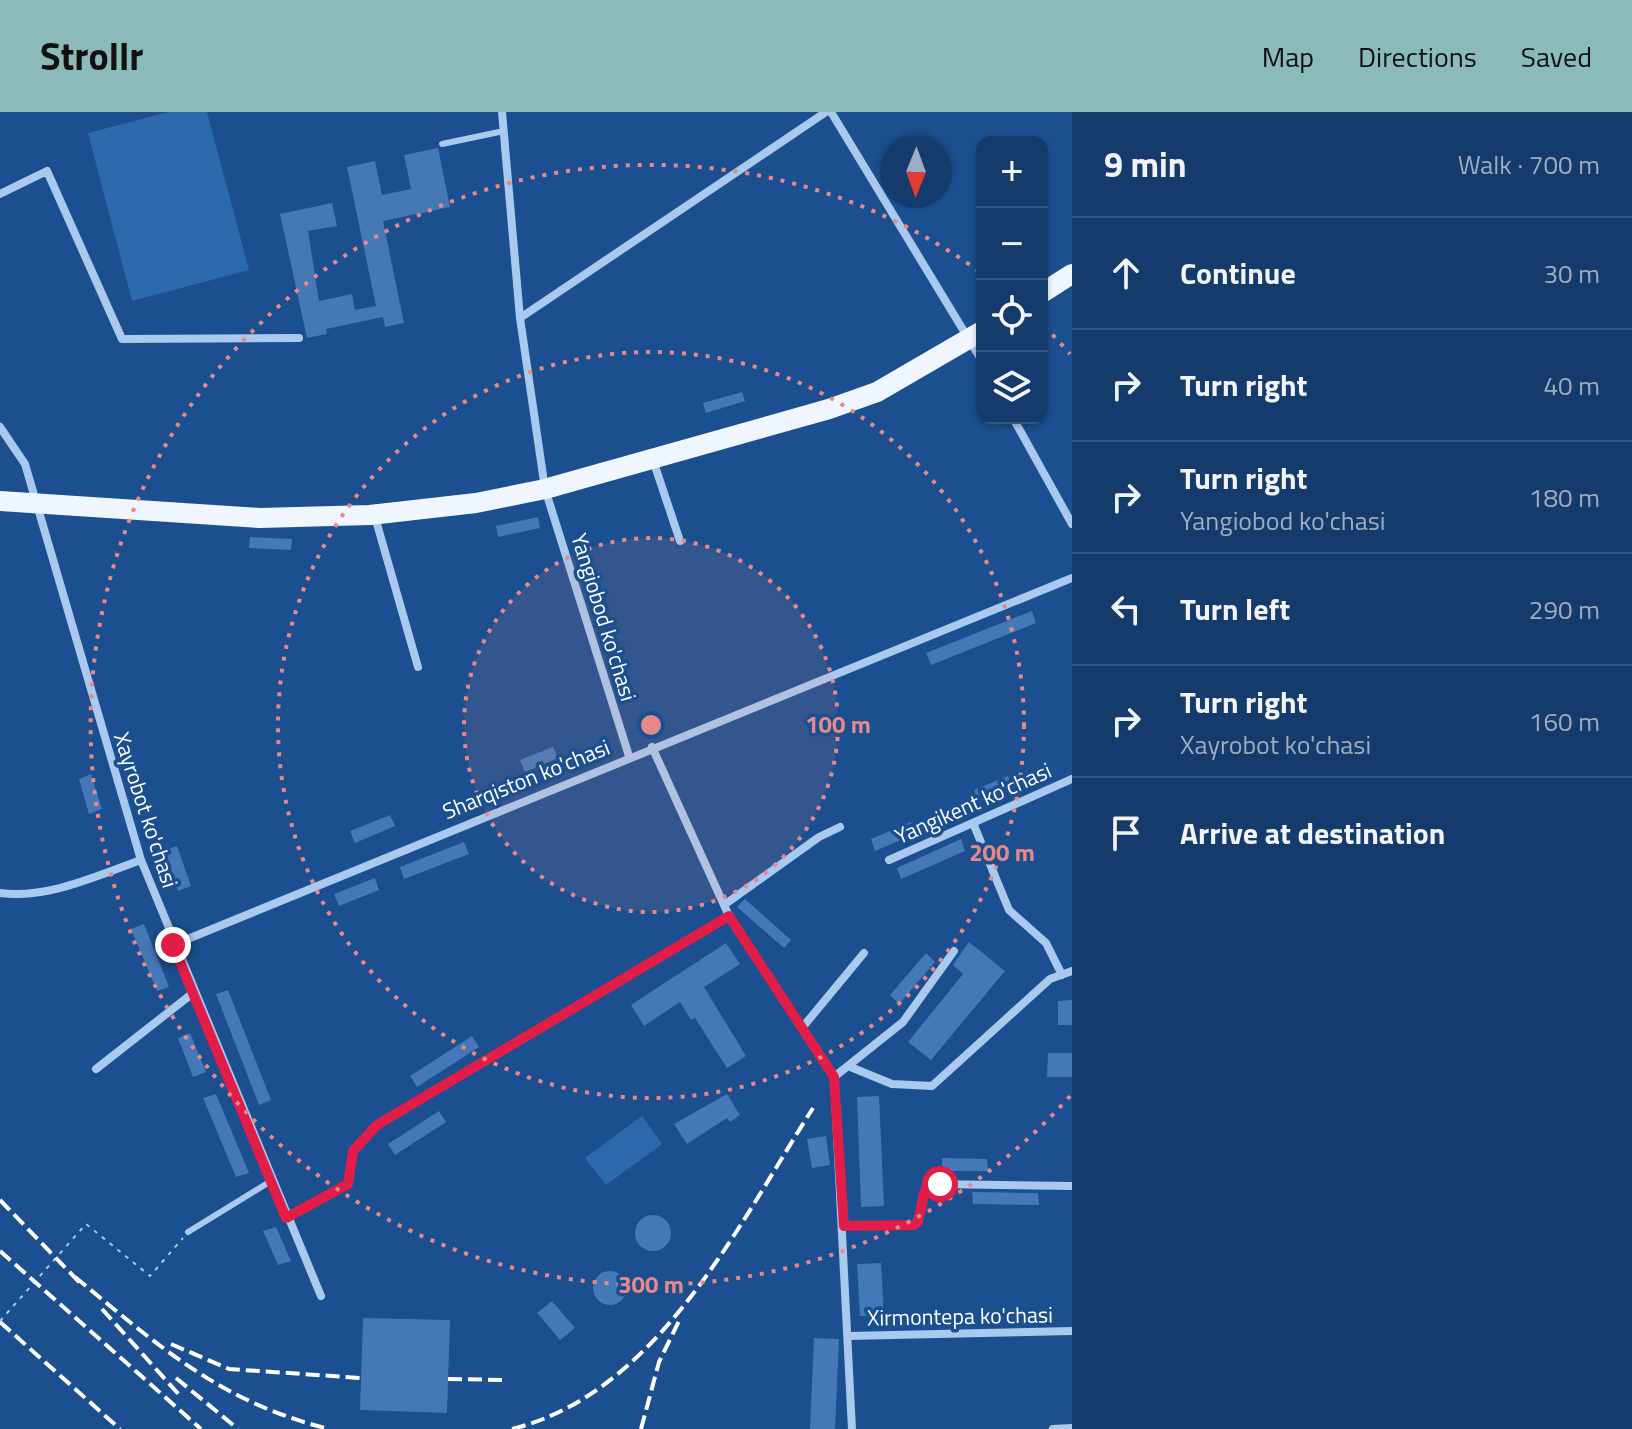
<!DOCTYPE html>
<html lang="en">
<head>
<meta charset="utf-8">
<style>
  :root { --surface:#143b6b; --page:#1d4271; --text:#f1f3f6; --muted:#9dadc1; --line:#33557e; --accent:#8bbbb9 }
  body { margin:0; font-family:"Titillium Web",sans-serif; background:var(--page); color:var(--text) }
  .controls { position:absolute; right:24px; top:24px; display:grid; overflow:hidden; border-radius:16px; box-shadow:0 2px 6px #0004 }
  .controls button { width:72px; height:72px; display:grid; place-items:center; padding:0; border:0; border-bottom:2px solid var(--line); background:var(--surface); color:var(--text); font:40px sans-serif }
  .compass { position:absolute; left:880px; top:24px; width:72px; height:72px; border-radius:50%; background:var(--surface); box-shadow:0 2px 6px #0004; rotate:181deg }
  .stop { position:absolute; width:24px; height:24px; margin:-18px; border:6px solid #e11d48; border-radius:50%; background:#fff }
  .stop.end { background:#e11d48; border-color:#fff; box-shadow:0 2px 8px #0008 }
  .list { margin:0; padding:0; list-style:none }
  h2 { display:flex; justify-content:space-between; align-items:center; height:104px; margin:0; padding:0 32px; font-size:34px }
  h2 small { font-size:26px; font-weight:400; color:var(--muted) }
  .list li { display:grid; grid-template-columns:52px 1fr auto; gap:24px; align-items:center; box-sizing:border-box; height:112px; padding:0 32px; border-top:2px solid var(--line) }
  .list b { display:block; font-size:30px; white-space:nowrap }
  .list p { margin:0; font-size:26px; white-space:nowrap; color:var(--muted) }
  .list em { font-size:26px; font-style:normal; color:var(--muted) }
  .icon { flex:none; width:44px; height:44px; fill:none; stroke:currentColor; stroke-width:2; stroke-linecap:round; stroke-linejoin:round }
  .map { position:relative; flex:none; width:1072px; height:1317px; overflow:hidden }
  header { display:flex; align-items:center; gap:48px; box-sizing:border-box; height:112px; padding:0 40px; background:var(--accent); color:#111 }
  header strong { font-size:38px }
  nav { display:flex; gap:44px; margin-inline-start:auto; font-size:28px }
  main { display:flex }
  aside { flex:1; background:var(--surface) }
  .map>svg:first-child { display:block }
</style>
</head>
<body>
<header>
<strong>Strollr</strong>
<nav><a>Map</a><a>Directions</a><a>Saved</a></nav>
</header>
<main>
<div class="map">
<svg width="1072" height="1317" viewBox="0 0 1072 1317">
  <rect width="100%" height="100%" fill="#1b4f8f"/>
  <path fill="#2e69ad" d="M168,0H207L249,158L132,189L88,21Z
    M642,1004L662,1032L606,1073L585,1046Z"/>
  <path fill="#4478b7" d="M438,36L450,95L383,109L404,211L385,215L383,205L326,217L327,222L307,226L280,102L332,91L337,114L308,119L319,189L352,182L355,198L376,194L347,55L375,49L382,83L411,77L404,43Z
    M742,280L745,289L706,301L703,291Z
    M538,405L540,416L498,425L496,414Z
    M250,425L292,427L291,438L249,436Z
    M1032,499L1036,511L931,553L926,541Z
    M553,635L558,646L525,660L520,648Z
    M91,662L102,697L89,702L79,667Z
    M1008,664L1012,676L979,690L974,678Z
    M390,703L395,714L355,731L350,719Z
    M911,710L915,722L875,739L871,727Z
    M961,727L965,739L901,767L897,756Z
    M464,730L469,742L404,767L400,755Z
    M177,734L191,774L178,779L165,738Z
    M375,766L379,778L339,794L334,782Z
    M745,787L791,828L784,836L737,795Z
    M144,812L169,875L157,879L131,817Z
    M969,830L1005,859L931,948L908,930L963,862L953,853Z
    M726,831L740,852L704,875L746,944L727,956L695,906L691,908L680,890L644,914L631,893Z
    M926,841L935,850L899,892L890,883Z
    M228,878L271,988L259,993L216,882Z
    M1072,888V913H1058V889Z
    M190,921L206,960L193,965L178,926Z
    M472,924L479,935L417,975L410,964Z
    M1048,941H1072V965H1047Z
    M216,982L249,1061L236,1065L203,986Z
    M727,982L740,1003L730,1010L727,1006L687,1032L674,1012Z
    M879,984L884,1094L861,1095L857,985Z
    M439,999L446,1010L395,1043L388,1032Z
    M826,1024L830,1053L812,1056L807,1027Z
    M942,1046L987,1047L988,1059H942Z
    M972,1080L1038,1081L1039,1093L973,1092Z
    M635 1121a18 18 0 1 1 36 0a18 18 0 1 1-36 0Z
    M276,1115L291,1149L278,1153L263,1119Z
    M881,1151L884,1203L860,1204L857,1152Z
    M593 1176a17 17 0 1 1 34 0a17 17 0 1 1-34 0Z
    M552,1189L575,1216L560,1228L537,1201Z
    M920,1200H958L959,1213H921Z
    M363,1206L450,1208L447,1301L360,1298Z
    M814,1226L839,1227L835,1317H810Z"/>
  <g fill="none" stroke-linecap="round" stroke-linejoin="round">
    <path stroke="#a9c9ee" stroke-width="2" stroke-dasharray="4 6" stroke-linecap="butt" d="M0,1209L86,1112L150,1164L183,1126"/>
    <path stroke="#a9c9ee" stroke-width="6" d="M442,32L504,19
      M188,1120L271,1069"/>
    <path stroke="#a9c9ee" stroke-width="8" d="M502,0L520,206
      M831,0L982,249
      M0,82L47,59L122,227L299,226
      M1013,306L1072,412
      M0,315L25,352L141,748L321,1184
      M653,348L680,429
      M375,405L418,555
      M652,635L729,804L834,965L852,1317
      M629,644L545,377L520,206L826,0
      M973,711L1009,798L1046,831L1062,863
      M889,748L1072,667
      M0,781C48,787 96,764 141,748
      M724,793L819,725L840,715
      M173,833L1072,466
      M802,916L864,841
      M848,954L892,972L932,974L1050,867L1072,859
      M96,957L193,881
      M834,965L903,910L954,839
      M286,1106L348,1072L353,1039L377,1013L729,804
      M844,1114L914,1113C926,1101 915,1081 934,1072L1072,1074
      M848,1224L1072,1219
      M1053,1317L1072,1316"/>
    <path stroke="#f0f6ff" stroke-width="20" d="M1042,181L1072,162
      M0,389L260,406L370,403L476,391L545,377L829,297L877,280L982,219"/>
    <path stroke="#fff" stroke-width="4" stroke-dasharray="14 6" stroke-linecap="butt" d="M0,1088L81,1172
      M0,1139L201,1317
      M75,1165C159,1234 220,1290 329,1317
      M102,1197L182,1286
      M0,1210L120,1317
      M171,1232L229,1257L361,1266
      M176,1266L238,1317
      M448,1267L508,1268
      M512,1317C658,1281 738,1113 813,996
      M641,1317L659,1250L679,1209"/>
  </g>
  <g fill="none" stroke-linecap="round" stroke-linejoin="round">
    <path stroke="#e11d48" stroke-width="10" d="M173,833L286,1106L348,1072L353,1039L377,1013L729,804L834,965L844,1114L914,1113L918,1110L925,1078L940,1072"/>
  </g>
  <circle cx="651" cy="613" r="187" fill="#e88989" fill-opacity=".12"/>
  <g fill="none" stroke="#e88989" stroke-width="4" stroke-dasharray="4 8">
    <circle cx="651" cy="613" r="187"/>
    <circle cx="651" cy="613" r="373"/>
    <path d="M1070 984A560 560 0 1 1 980 160M1044 214A560 560 0 0 1 1070 242"/>
  </g>
  <g text-anchor="middle" dominant-baseline="central" stroke-width="7" stroke-linejoin="round" paint-order="stroke">
    <g font-size="22" fill="#fff" stroke="#1b4f8f">
      <text transform="translate(604 505) rotate(73)">Yangiobod ko'chasi</text>
      <text transform="translate(526 667) rotate(-22)">Sharqiston ko'chasi</text>
      <text transform="translate(973 691) rotate(-24)">Yangikent ko'chasi</text>
      <text transform="translate(146 698) rotate(72)">Xayrobot ko'chasi</text>
      <text transform="translate(960 1204) rotate(-1)">Xirmontepa ko'chasi</text>
    </g>
  </g>
  <circle cx="651" cy="613" r="12" fill="#e88989" stroke="#1b4f8f" stroke-width="4"/>
  <g font-size="24" text-anchor="middle" font-weight="bold" fill="#e88989" stroke="#1b4f8f" stroke-width="7" stroke-linejoin="round" paint-order="stroke">
    <text x="838" y="621">100 m</text>
    <text x="1002" y="749">200 m</text>
    <text x="651" y="1181">300 m</text>
  </g>
</svg>
<div class="controls">
<button>+</button>
<button>−</button>
<button><svg class="icon" aria-label="locate" viewBox="0 0 24 24"><circle cx="12" cy="12" r="6"/><path d="M12 2v4M12 18v4M2 12h4M18 12h4"/></svg></button>
<button><svg class="icon" aria-label="layers" viewBox="0 0 24 24"><path d="M12 4l9 5-9 5-9-5zM3 14l9 5 9-5"/></svg></button>
</div>
<svg class="compass" viewBox="-18 -18 36 36"><path d="M0-13l5 13h-10z" fill="#e53935"/><path d="M0 13l5-13h-10z" fill="#9dadc1"/></svg>
<div class="stop" style="left:940px;top:1072px"></div>
<div class="stop end" style="left:173px;top:833px"></div>
</div>
<aside>
<h2>9 min<small>Walk · 700 m</small></h2>
<ul class="list">
<li><svg class="icon" aria-label="ahead" viewBox="0 0 24 24"><path d="M12 20V5M6 11l6-6 6 6"/></svg><div><b>Continue</b></div><em>30 m</em></li>
<li><svg class="icon" aria-label="right" viewBox="0 0 24 24"><path d="M7 20v-9h11M14 6l5 5-5 5"/></svg><div><b>Turn right</b></div><em>40 m</em></li>
<li><svg class="icon" aria-label="right" viewBox="0 0 24 24"><path d="M7 20v-9h11M14 6l5 5-5 5"/></svg><div><b>Turn right</b><p>Yangiobod ko'chasi</p></div><em>180 m</em></li>
<li><svg class="icon" aria-label="left" viewBox="0 0 24 24"><path d="M17 20v-9H6M10 6l-5 5 5 5"/></svg><div><b>Turn left</b></div><em>290 m</em></li>
<li><svg class="icon" aria-label="right" viewBox="0 0 24 24"><path d="M7 20v-9h11M14 6l5 5-5 5"/></svg><div><b>Turn right</b><p>Xayrobot ko'chasi</p></div><em>160 m</em></li>
<li><svg class="icon" aria-label="arrive" viewBox="0 0 24 24"><path d="M6 21V4h12l-3 4 3 4H6"/></svg><div><b>Arrive at destination</b></div></li>
</ul>
</aside>
</main>
</body>
</html>
